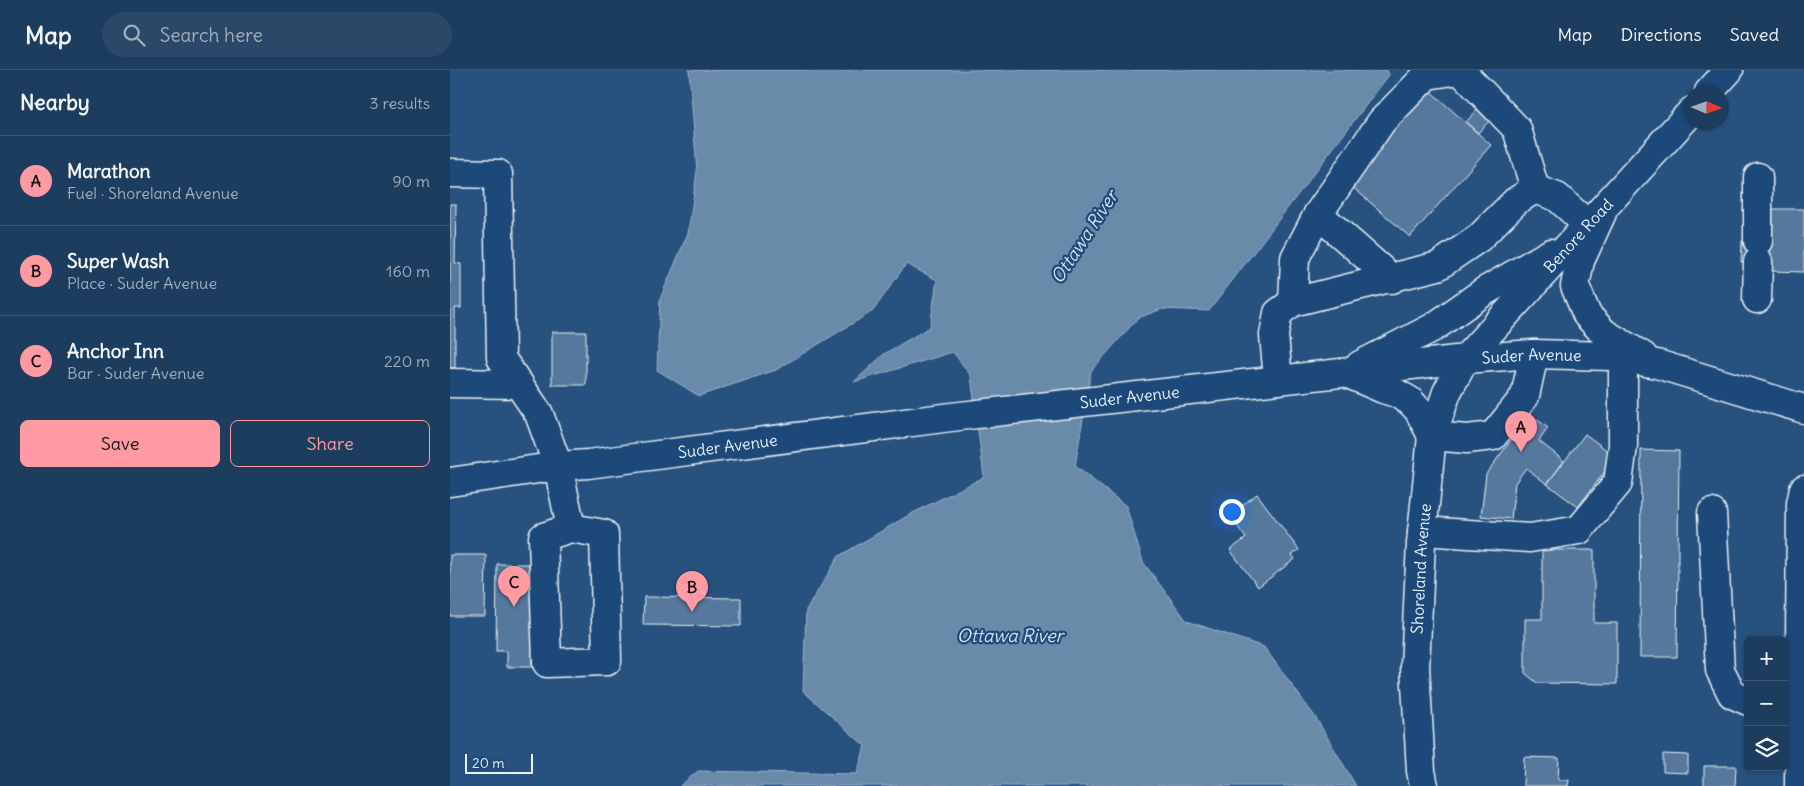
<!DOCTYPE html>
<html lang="en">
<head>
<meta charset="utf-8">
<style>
  :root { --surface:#1d3d5f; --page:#2a4868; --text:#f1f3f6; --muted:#a0aebd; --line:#3b5674; --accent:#ff9aa2 }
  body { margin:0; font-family:Delius,sans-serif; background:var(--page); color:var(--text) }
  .controls { position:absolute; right:15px; bottom:15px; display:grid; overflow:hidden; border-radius:8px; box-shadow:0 1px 4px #0004 }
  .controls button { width:45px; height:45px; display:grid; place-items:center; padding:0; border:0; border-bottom:1px solid var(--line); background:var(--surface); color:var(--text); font:25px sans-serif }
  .compass { position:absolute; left:1234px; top:15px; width:45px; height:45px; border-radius:50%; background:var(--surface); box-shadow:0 1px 4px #0004; rotate:92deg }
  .scale { position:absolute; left:15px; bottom:12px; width:68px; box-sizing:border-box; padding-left:5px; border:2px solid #e8f1f8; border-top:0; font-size:14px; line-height:18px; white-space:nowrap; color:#e8f1f8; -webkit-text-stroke:4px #1f4a7a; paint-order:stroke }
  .you { position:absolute; left:781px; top:441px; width:18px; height:18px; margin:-12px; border:4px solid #fff; border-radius:50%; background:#1a73e8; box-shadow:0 0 0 8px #1a73e833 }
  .badge { display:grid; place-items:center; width:32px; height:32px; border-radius:50%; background:var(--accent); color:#111; font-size:16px; font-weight:700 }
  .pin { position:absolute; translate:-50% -41px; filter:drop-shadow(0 1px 2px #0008) }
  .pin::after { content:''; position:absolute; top:26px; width:18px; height:15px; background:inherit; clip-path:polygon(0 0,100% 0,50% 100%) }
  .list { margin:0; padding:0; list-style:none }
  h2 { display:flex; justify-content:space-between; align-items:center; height:65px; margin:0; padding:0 20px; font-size:21px }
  h2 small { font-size:16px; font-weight:400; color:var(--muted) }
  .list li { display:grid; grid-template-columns:32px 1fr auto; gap:15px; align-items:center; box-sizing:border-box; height:90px; padding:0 20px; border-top:1px solid var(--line) }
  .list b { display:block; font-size:19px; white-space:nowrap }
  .list p { margin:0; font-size:16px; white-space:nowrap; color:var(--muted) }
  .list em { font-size:16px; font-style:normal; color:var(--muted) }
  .actions { display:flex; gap:10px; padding:15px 20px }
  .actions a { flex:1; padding:11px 0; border:1px solid var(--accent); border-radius:8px; text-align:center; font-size:18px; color:var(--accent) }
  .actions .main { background:var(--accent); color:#111 }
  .icon { flex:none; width:28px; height:28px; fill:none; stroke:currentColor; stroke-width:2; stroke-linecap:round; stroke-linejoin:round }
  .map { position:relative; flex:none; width:1354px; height:716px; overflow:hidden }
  header { display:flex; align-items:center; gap:30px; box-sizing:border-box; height:70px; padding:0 25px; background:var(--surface); border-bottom:1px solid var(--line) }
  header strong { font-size:24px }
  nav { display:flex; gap:28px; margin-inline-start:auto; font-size:18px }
  .search { width:350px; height:45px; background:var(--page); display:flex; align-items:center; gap:12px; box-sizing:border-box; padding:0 18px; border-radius:28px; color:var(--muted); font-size:19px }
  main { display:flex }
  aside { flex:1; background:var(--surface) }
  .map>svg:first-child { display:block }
</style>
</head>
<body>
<header>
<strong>Map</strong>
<div class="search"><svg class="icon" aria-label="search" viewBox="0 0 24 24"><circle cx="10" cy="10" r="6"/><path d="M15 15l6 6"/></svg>Search here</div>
<nav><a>Map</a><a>Directions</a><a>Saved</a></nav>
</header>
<main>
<aside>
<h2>Nearby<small>3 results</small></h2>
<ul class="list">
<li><span class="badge">A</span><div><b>Marathon</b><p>Fuel · Shoreland Avenue</p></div><em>90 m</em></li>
<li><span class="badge">B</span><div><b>Super Wash</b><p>Place · Suder Avenue</p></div><em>160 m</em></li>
<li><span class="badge">C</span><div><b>Anchor Inn</b><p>Bar · Suder Avenue</p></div><em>220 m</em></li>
</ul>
<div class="actions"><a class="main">Save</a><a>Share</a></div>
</aside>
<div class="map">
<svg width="1354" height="716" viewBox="0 0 1354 716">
  <rect width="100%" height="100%" fill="#27517f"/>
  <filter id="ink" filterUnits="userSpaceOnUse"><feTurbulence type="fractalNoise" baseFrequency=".02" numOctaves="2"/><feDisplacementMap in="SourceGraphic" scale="10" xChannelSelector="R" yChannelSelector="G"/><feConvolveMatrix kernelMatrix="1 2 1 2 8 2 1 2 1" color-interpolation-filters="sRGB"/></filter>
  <g filter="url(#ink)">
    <path fill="#6b8aaa" stroke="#9db3c9" d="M239,0H937L939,5L759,241L712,239L688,248L641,301L625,396L676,436L693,492L737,551L814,577L866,648L906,716H230L248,701L407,704L415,676L353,621L356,540L389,486L459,445L534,407L521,306L503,282L404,312L434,284L480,257L487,210L456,194L423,241L326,300L249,326L207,300L210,229L238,163L247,101Z"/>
    <path fill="#57789d" stroke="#e8f1f8" d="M979,20L1041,75L960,167L898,113Z
      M1028,39L1040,50L1028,63L1016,52Z
      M0,134H6L5,193L11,194V238H5V298H0Z
      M1322,139H1354V202L1321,201L1322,193L1291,192L1292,171L1322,172Z
      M102,262H136V315H102Z
      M1080,344L1098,358L1089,371L1114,391L1097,414L1076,398L1065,413L1061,449L1031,446L1036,404Z
      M1135,364L1166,387L1128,437L1097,414Z
      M1191,380L1229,381L1227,587H1190Z
      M807,424L849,480L842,485L845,489L808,517L780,480L796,468L779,445Z
      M1092,480H1144V553H1167V614L1087,613L1075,603V549H1092Z
      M0,485H36L35,546H0Z
      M47,494H83L82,597H57V581H46Z
      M194,527L291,528V556L193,555Z
      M1213,684L1238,685V703L1213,702Z
      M1074,687L1109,688L1108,710H1119L1118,716H1073Z
      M1254,696H1286L1285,716H1254Z"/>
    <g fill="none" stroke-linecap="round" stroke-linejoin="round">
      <g stroke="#e8f1f8" stroke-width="31">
        <g id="minor">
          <path d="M0,103L48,104L51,288L89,344L108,396L121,458L154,464L157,591L97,593L93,467L121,458"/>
          <path d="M1152,143L1130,191L1125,216L1137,245L1154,263L1193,286"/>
          <path d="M868,144L942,209"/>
          <path d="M1308,171V107"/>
          <path d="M1307,229L1308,192"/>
          <path d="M843,232L845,188L868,144L932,51L977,5L1010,0L1067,59L1085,119"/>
          <path d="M896,303L933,319L946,323L960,331L969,341L982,366L1017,369L1043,366L1075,326L1084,284"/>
          <path d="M828,310L824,265L828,243L843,232L988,196L1029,168L1066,131L1085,119L1107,127L1138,155"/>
          <path d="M0,313L69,314"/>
          <path d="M1262,443L1270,600L1282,624L1298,631"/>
          <path d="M972,461L1080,468L1129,460L1168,413L1173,376V288"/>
          <path id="s1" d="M974,716L971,701L965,597L971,473L982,366L997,322L1015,289L1084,284L1160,286L1207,294L1354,339"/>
          <path d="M1349,716L1351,433L1354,419"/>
        </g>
      </g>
      <g stroke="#e8f1f8" stroke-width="31">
        <g id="major">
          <path d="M1259,22L1279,0"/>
          <path d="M910,295L984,257L1035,221L1101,183"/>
          <path id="s2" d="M0,412L108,396L138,394L501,347L1015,289L1242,41"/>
        </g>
      </g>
      <use href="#minor" stroke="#1f4a7a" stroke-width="28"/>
      <use href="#major" stroke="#1f4a7a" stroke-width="28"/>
    </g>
  </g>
  <g text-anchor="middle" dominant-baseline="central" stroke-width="4.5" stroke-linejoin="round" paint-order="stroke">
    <g font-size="16" fill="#e8f1f8" stroke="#1f4a7a">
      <text stroke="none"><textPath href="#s2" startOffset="1190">Benore Road</textPath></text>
      <text stroke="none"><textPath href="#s1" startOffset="502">Suder Avenue</textPath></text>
      <text stroke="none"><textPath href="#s2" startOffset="685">Suder Avenue</textPath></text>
      <text stroke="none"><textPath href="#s2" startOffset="280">Suder Avenue</textPath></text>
      <text stroke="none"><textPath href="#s1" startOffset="218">Shoreland Avenue</textPath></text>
    </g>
    <g font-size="18" font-style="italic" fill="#d5e2ec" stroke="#1f4a7a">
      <text transform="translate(634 167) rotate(-57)">Ottawa River</text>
      <text x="560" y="565">Ottawa River</text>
    </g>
  </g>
</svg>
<div class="controls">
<button>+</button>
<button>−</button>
<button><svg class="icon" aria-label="layers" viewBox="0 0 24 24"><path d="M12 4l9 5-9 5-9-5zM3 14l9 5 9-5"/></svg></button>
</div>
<svg class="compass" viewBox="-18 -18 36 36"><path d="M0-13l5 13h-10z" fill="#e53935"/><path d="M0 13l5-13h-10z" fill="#a0aebd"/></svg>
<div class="scale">20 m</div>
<div class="you"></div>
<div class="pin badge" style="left:1071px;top:382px">A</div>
<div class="pin badge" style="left:242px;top:542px">B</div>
<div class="pin badge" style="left:64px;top:537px">C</div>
</div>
</main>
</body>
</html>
